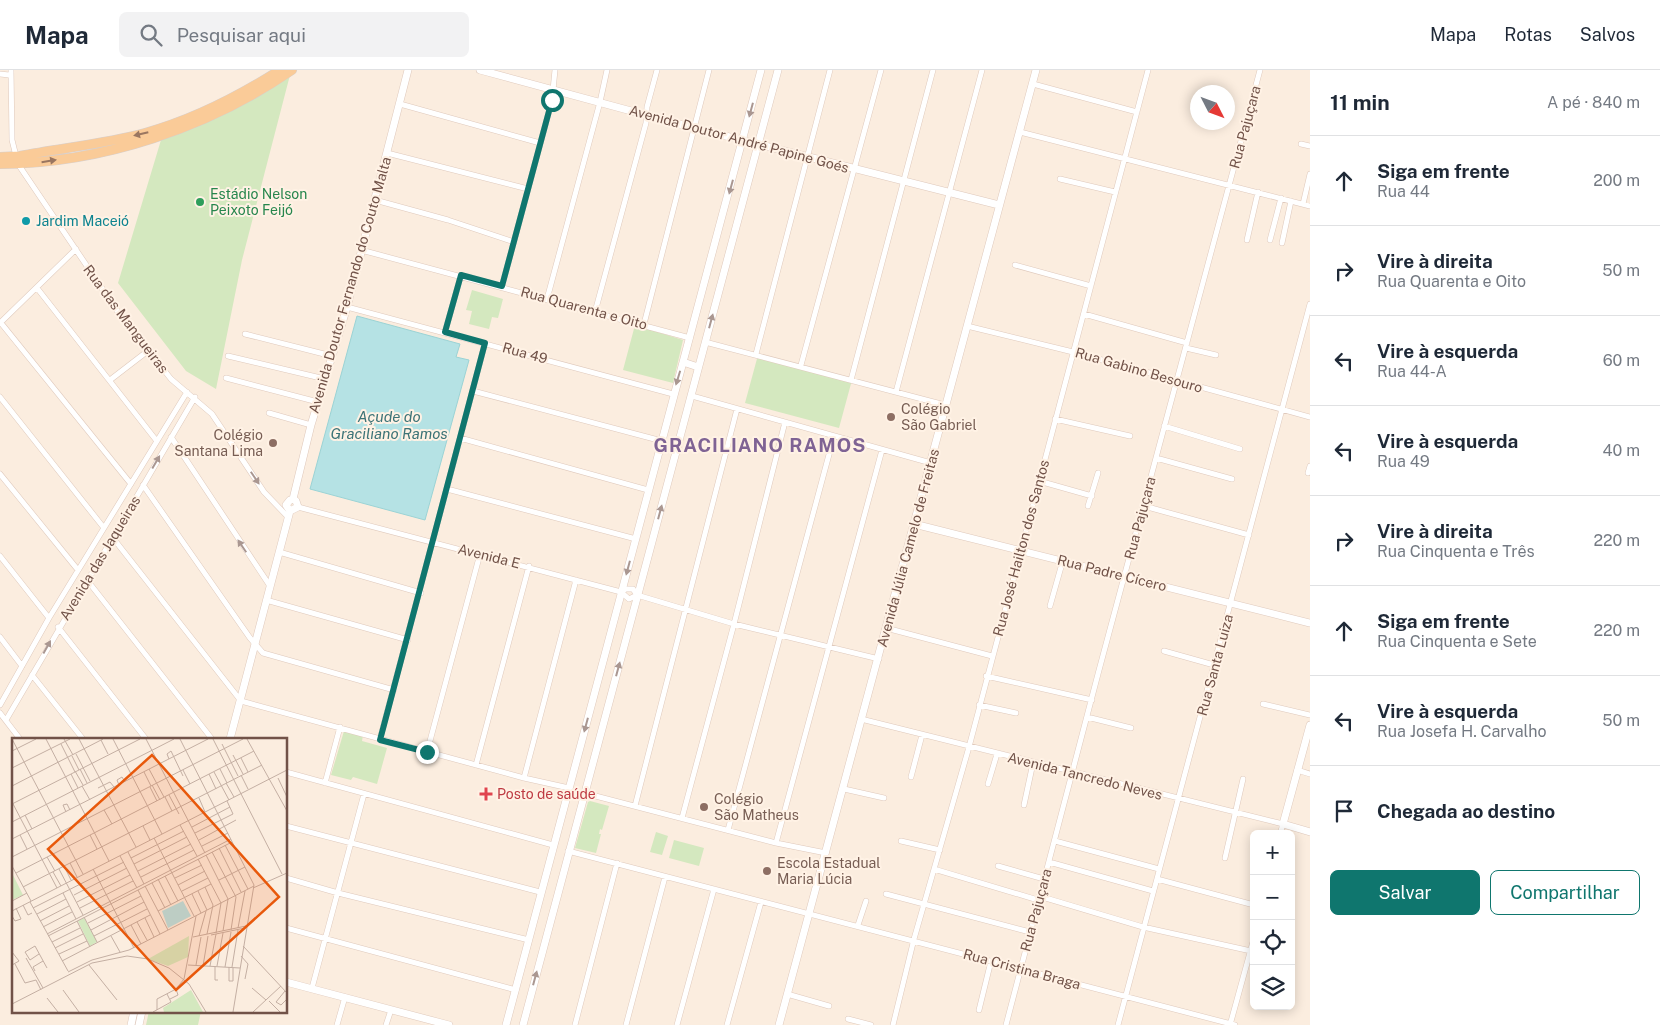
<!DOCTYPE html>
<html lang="pt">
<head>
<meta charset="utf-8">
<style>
  :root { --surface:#fff; --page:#f2f2f3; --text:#1f2937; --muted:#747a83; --line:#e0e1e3; --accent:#0f766e }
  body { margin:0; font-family:"Public Sans",sans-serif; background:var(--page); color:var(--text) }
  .controls { position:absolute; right:15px; bottom:15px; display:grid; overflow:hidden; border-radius:8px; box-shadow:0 2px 12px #0003 }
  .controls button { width:45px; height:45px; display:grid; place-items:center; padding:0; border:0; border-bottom:1px solid var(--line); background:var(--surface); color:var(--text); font:25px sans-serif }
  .compass { position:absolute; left:1190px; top:15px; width:45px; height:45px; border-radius:50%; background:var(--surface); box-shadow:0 2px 12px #0003; rotate:132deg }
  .stop { position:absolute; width:15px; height:15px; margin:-11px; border:4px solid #0f766e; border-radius:50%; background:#fff }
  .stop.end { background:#0f766e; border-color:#fff; box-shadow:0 1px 5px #0008 }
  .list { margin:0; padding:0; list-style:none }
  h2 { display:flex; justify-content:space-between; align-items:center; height:65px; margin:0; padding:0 20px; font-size:21px }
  h2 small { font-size:16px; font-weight:400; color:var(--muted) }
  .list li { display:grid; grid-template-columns:32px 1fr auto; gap:15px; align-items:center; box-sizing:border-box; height:90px; padding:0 20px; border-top:1px solid var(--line) }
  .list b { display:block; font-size:19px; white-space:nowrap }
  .list p { margin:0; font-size:16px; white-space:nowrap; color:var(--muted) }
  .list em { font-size:16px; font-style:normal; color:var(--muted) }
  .actions { display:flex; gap:10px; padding:15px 20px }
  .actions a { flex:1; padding:11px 0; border:1px solid var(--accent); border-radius:8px; text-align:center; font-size:18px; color:var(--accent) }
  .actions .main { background:var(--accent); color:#fff }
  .icon { flex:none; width:28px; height:28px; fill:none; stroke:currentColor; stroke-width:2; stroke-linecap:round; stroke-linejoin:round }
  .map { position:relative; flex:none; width:1310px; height:955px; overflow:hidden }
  header { display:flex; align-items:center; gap:30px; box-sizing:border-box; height:70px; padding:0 25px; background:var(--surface); border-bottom:1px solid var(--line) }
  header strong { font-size:24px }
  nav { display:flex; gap:28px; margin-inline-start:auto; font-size:18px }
  .search { width:350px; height:45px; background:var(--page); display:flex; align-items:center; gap:12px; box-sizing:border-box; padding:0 18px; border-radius:8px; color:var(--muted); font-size:19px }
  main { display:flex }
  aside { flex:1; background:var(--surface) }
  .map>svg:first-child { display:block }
</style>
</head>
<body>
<header>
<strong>Mapa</strong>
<div class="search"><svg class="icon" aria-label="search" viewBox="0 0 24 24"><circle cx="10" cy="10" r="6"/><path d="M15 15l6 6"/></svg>Pesquisar aqui</div>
<nav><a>Mapa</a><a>Rotas</a><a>Salvos</a></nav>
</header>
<main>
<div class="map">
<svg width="1310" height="955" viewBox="0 0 1310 955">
  <rect width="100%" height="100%" fill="#fbeddf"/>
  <path fill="#d4e8bf" d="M290,5L242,190L216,319L186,301L118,213L161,70L244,34Z
    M472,220L503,229L498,248L492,247L489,259L469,254L472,241L466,240Z
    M635,255L683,270L673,313L623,300Z
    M758,285L852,310L839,358L745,333Z
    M344,661L363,665L362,671L387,678L377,714L353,707L351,710L331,705Z
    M590,731L609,736L602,760L600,759L599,764H601L596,783L575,778L588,732Z
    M656,762L668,766L662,785L650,782Z
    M674,770L704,778L699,796L669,788Z
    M149,941H201L198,955H146Z"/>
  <path fill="#b5e2e4" stroke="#9bd3d5" d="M357,246L460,274L456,287L469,290L425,450L310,419Z"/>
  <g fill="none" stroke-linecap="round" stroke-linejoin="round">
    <g stroke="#dfc9bc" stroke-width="6">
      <path id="minor" d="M11,0L12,70L18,94L118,242L171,309L212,344L264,422L288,447
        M0,4L9,5
        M1033,14L1137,42
        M400,34L540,73
        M1020,62L1310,136
        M1301,74L1310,76
        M387,83L528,119
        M1060,109L1115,122
        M375,130L448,150L514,172
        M1303,134L1310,104
        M1247,170L1258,122
        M1270,170L1281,128
        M1282,173L1291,131
        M361,180L690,268
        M1015,195L1091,216
        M502,216L552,30L555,0
        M37,218L156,370
        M547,229L600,32L607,0
        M347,237L673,324
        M595,242L646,53L647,37L657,0
        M1084,244L1187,273
        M0,253L76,179
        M1,253L131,414
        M644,254L709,0
        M967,256L1073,282L1310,347
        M445,262L461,205
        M245,264L332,286
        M705,272L945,335
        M1186,278L1216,285
        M756,284L830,0
        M228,286L325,309
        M801,295L881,0
        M226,308L318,332
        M110,310L149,280
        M851,310L933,0
        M473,321L662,371
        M896,322L982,0
        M692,326L931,393
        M0,327L104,458
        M269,343L311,355
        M1055,349L1130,366
        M1164,356L1240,379
        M171,367L270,516
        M460,368L648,420
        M1156,388L1232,409
        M1308,403L1310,396
        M0,404L78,500
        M1039,411L1092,426
        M143,415L250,568L263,583L394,620
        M447,419L636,469
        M1088,436L1098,403
        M1144,436L1249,465
        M298,437L621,522L629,529L637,525
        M113,468L241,631L524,708L569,718
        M279,482L421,523
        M0,486L49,548
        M87,510L212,669
        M622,521L626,519H633L637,525L734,554L879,589
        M266,530L408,570
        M1050,536L1063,490
        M58,557L146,669
        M886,558L992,586
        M0,567L22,596
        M1164,581L1214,595
        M32,605L83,669
        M986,606L1092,630
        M1263,634L1310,645
        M0,635L49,548L187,322
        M979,635L1016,643
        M0,643L20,669
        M1087,647L1131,658
        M861,649L1283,754L1280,764
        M6,650L195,327
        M380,669C416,537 450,405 485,273
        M427,682L480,484
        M476,695L529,496
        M1297,700L1310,704
        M286,702L553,775
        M911,707L922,665
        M524,708L576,510
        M325,713L340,657
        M988,714L997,684
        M844,719L884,728
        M584,723L776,773L826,783
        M1024,735L1033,693
        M635,736L737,339
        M682,748L734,554L785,352
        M286,756L540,822
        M728,760L834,366
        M901,771L940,780
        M1055,771L1159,799
        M776,773L882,380
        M568,781L1235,955
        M1225,788L1243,709
        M1049,792L1153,821
        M998,796L1044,809
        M934,799L1038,830
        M286,808L338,823L529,870
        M1157,809L1254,835
        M886,824L1030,862
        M1039,826L1143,857L1251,881
        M858,855L866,831
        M286,858L516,920
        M312,918L364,724
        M787,924L829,936
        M979,940L991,891
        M848,949L871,955
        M337,955L345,927
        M386,955L391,940
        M575,955L617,793
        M626,955L665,807
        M677,955L714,819
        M727,955L761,832
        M893,955L914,869L969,677L1148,0
        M1006,955L1098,604L1260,0
        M1118,955L1310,234
        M1230,955L1254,868"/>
    </g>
    <g stroke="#dfc9bc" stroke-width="8">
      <path id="tertiary" d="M480,0L694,58L999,135
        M683,292L698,297
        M290,441L298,437L296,431L293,429
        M914,454L1310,553
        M1310,655L1283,754L1310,762
        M230,669L290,441L286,435L290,430L293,429L311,355L347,237L408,0
        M286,912L449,955
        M131,955L134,941
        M139,955L142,941
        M506,955L761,0
        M523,955L778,0
        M779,955L1036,0"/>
    </g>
    <g stroke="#d7cfcc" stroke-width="10">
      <path id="primary" d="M0,87L20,86C61,78 105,74 145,63C192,50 239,26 280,0
        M0,94C102,93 208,58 292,0"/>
    </g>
    <use href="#minor" stroke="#fff" stroke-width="5"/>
    <use href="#tertiary" stroke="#fff" stroke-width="7"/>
    <use href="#primary" stroke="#facb98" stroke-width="9"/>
  </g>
  <defs><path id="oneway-solid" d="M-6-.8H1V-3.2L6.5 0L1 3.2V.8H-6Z" transform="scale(1.25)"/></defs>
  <g fill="#aa9791">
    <use href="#oneway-solid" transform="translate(751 40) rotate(105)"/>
    <use href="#oneway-solid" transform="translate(731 117) rotate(105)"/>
    <use href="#oneway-solid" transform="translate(711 251) rotate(-75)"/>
    <use href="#oneway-solid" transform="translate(678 308) rotate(107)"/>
    <use href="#oneway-solid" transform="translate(156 392) rotate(-60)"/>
    <use href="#oneway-solid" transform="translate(255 408) rotate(56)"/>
    <use href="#oneway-solid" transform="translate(660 442) rotate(-75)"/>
    <use href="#oneway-solid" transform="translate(242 476) rotate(-124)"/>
    <use href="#oneway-solid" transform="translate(628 498) rotate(105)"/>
    <use href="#oneway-solid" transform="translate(47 577) rotate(-61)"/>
    <use href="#oneway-solid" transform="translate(618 599) rotate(-75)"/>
    <use href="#oneway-solid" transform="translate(586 655) rotate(105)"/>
    <use href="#oneway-solid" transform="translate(535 908) rotate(-75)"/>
  </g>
  <g fill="#9a7660">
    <use href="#oneway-solid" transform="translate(141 64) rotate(167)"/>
    <use href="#oneway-solid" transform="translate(49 91) rotate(-9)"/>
  </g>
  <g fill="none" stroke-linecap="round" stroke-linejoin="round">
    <path stroke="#0f766e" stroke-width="6" d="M427,682L380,670C416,537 450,405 485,273L445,262L461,205L502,216L552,30"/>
  </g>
  <circle fill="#2e9e5b" stroke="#fff2e5" stroke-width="2" cx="200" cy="132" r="5"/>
  <circle fill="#0f9aa8" stroke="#fff2e5" stroke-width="2" cx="26" cy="151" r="5"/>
  <g fill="#8d6e63" stroke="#fff2e5" stroke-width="2">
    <circle cx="891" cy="347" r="5"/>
    <circle cx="273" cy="373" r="5"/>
    <circle cx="704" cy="737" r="5"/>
    <circle cx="767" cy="801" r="5"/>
  </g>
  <path fill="#e0444e" stroke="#fff2e5" stroke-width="2" d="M483.5 716.5h5v5h5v5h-5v5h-5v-5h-5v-5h5z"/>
  <g text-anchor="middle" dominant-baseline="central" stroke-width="4" stroke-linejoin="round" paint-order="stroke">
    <g font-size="14" fill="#715248" stroke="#fff2e5">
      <text transform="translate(1245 57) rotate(-75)">Rua Pajuçara</text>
      <text transform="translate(739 69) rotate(15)">Avenida Doutor André Papine Goés</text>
      <text transform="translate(350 215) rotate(-74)">Avenida Doutor Fernando do Couto Malta</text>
      <text transform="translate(584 238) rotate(15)">Rua Quarenta e Oito</text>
      <text transform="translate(126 249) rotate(53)">Rua das Mangueiras</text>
      <text transform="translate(525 283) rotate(15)">Rua 49</text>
      <text transform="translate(1139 300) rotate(16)">Rua Gabino Besouro</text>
      <text transform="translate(1140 448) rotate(-75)">Rua Pajuçara</text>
      <text transform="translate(908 478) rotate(-75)">Avenida Júlia Camelo de Freitas</text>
      <text transform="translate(1021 478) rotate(-75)">Rua José Hailton dos Santos</text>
      <text transform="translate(489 486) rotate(14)">Avenida E</text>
      <text transform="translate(100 488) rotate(-59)">Avenida das Jaqueiras</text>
      <text transform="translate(1112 503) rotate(14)">Rua Padre Cícero</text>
      <text transform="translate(1215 595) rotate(-75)">Rua Santa Luiza</text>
      <text transform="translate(1085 706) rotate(14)">Avenida Tancredo Neves</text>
      <text transform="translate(1036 840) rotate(-75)">Rua Pajuçara</text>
      <text transform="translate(1022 899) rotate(15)">Rua Cristina Braga</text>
    </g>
    <g font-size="14" fill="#27864d" stroke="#fff2e5" text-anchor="start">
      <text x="210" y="124">Estádio Nelson<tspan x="210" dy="16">Peixoto Feijó</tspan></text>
    </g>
    <g font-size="14" fill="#0d838f" stroke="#fff2e5" text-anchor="start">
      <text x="36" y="151">Jardim Maceió</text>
    </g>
    <g font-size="14" fill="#785e54" stroke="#fff2e5" text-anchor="start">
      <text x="901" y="339">Colégio<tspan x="901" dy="16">São Gabriel</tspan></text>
      <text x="263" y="365" text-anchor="end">Colégio<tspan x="263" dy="16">Santana Lima</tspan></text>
      <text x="714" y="729">Colégio<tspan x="714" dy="16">São Matheus</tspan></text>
      <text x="777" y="793">Escola Estadual<tspan x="777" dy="16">Maria Lúcia</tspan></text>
    </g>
    <g font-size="14" fill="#be3a42" stroke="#fff2e5" text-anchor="start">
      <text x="497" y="724">Posto de saúde</text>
    </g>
    <g font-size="15" font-style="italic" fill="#3c7377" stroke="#fff2e5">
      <text x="389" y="346">Açude do<tspan x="389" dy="17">Graciliano Ramos</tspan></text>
    </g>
    <g font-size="19" font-weight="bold" letter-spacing="1" fill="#7f6394" stroke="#fff2e5">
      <text x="760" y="375">GRACILIANO RAMOS</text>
    </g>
  </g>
  <g transform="translate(12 668)">
    <rect width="275" height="275" fill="#fbeddf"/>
    <path d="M0,135L11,157L0,162ZM72,180L85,204L78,208L66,183ZM177,198L176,219L156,228L136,221ZM179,252L191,274H152L151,270Z" fill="#d4e8bf"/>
    <path d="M171,163L179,178L156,190L150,173Z" fill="#b5e2e4"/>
    <path fill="none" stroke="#c4afa3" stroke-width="1" d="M0,1L71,136M34,1L97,123M52,1L61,17M67,1L124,109M101,1L150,96M134,1L193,115M168,1L242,147L221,274M201,1L270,136M235,1L275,73M89,2L96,16M49,6L56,20M210,6L226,38M0,13L24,1M64,16L78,43M221,17L231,36M60,18L67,32M56,20L63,34M229,20L236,34M157,21L155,16L159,13L171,38M0,30L58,1M68,31L75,45M137,31L152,59M208,31L215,45M171,32L178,46M63,33L71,47M132,34L139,48M202,34L217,62M59,36L66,50M197,36L204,51M229,37L236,51M266,40L275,59M214,45L222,59M107,47L105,42L110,39L113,44M140,47L148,62M0,48L91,1M70,48L78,62M138,49L145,63M86,50L98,44L102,49M157,57L167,76M153,59L160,73M187,60L193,74M0,64L45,150M0,66L128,1M92,72L100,86M54,74L51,67L55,66L58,72M13,77L20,91M0,84L162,1M168,87L185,118M131,88L138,102M180,89L218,69M183,95L221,76L215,63M8,97L15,111M78,97L85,111M142,100L182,178M0,101L196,1M187,102L224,82M213,107L236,151M190,108L216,95M207,110L229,154M116,114L132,146M200,114L224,159L219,192M194,117L216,161L211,193M108,118L125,150M0,119L231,1M35,119L43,133M119,120L172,93M186,121L209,165L204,195M58,125L65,139M122,126L175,99M0,128L19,163M52,128L59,142M47,131L71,177M81,131L122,210M126,133L179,106M41,134L49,148M4,135L242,13M153,138L166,163M129,139L182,112M163,140L190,127M146,141L159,167M207,142L233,129M140,145L153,170M166,147L193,133M133,148L156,192M11,149L250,27M193,149L201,167L195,196M241,150L275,135M126,152L148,196M170,153L196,140M186,153L195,172M51,155L64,181M180,156L189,175M62,157L115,130M0,163L15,155M18,164L56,233M65,164L118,137M11,167L16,177L20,175M21,170L112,124M68,170L121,143M0,173L275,32M146,173L199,146M25,176L54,161M0,178L3,183L9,181L4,170M72,179L85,204M133,180L142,199M28,183L57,168M65,183L78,209M125,184L135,202M76,185L129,158M119,187L129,206M31,189L60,174M226,190L233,153M79,192L132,164M35,196L219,101M199,197L233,190M36,198L220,104M82,198L135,171M99,198L108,214M187,198L194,173M181,199L234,188M40,204L68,190M231,208L275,255M43,210L71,196M0,214L7,223L0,227M27,216L18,222L13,214L23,208L35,230M47,216L75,203M229,218L236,226L233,241M14,220L31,250M50,223L138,177M3,226L13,245L24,242L29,252M77,227L105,262M176,227L228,230M184,227L189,199M191,228L196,198M198,228L204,196M203,228V242H206M205,228L211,195M213,229L219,194M217,229V243H221V230M220,229L226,192M23,233L21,229L31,223M56,234L80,222L117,212L242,148M240,250L254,262M51,252L67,274M273,253L264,264L269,267L275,261M35,260L46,274M158,261L166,257L164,251M257,263L268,274M0,266L80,225L115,218L136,221L157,230L177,246L194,274M145,272V261L164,251L172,241L184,178M141,274L159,264L155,256M241,274L269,248"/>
    <path fill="#e8590c" fill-opacity="0.15" stroke="#e8590c" stroke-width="2.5" d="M140,17L267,159L164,252L36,111Z"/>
    <rect width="275" height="275" fill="none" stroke="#715248" stroke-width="2.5"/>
  </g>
</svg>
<div class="controls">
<button>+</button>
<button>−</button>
<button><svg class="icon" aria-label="locate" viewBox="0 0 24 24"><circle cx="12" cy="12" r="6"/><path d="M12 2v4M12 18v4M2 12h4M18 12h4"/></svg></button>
<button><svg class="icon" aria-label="layers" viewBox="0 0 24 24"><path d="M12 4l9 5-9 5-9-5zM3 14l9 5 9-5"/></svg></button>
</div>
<svg class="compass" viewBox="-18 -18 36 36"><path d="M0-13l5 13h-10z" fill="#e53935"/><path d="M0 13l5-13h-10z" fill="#747a83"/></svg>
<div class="stop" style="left:552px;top:30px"></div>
<div class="stop end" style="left:427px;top:682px"></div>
</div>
<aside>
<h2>11 min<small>A pé · 840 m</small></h2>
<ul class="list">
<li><svg class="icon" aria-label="ahead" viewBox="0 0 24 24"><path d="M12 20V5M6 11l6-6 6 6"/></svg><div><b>Siga em frente</b><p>Rua 44</p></div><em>200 m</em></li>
<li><svg class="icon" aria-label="right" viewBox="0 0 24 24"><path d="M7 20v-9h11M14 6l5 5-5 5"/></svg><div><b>Vire à direita</b><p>Rua Quarenta e Oito</p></div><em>50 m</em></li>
<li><svg class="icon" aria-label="left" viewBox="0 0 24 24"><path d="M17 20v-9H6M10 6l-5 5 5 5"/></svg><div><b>Vire à esquerda</b><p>Rua 44-A</p></div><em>60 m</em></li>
<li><svg class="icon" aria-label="left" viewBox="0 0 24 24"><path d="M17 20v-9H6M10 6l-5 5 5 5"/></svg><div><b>Vire à esquerda</b><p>Rua 49</p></div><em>40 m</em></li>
<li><svg class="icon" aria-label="right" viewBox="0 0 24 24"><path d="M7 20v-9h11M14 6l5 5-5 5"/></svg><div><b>Vire à direita</b><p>Rua Cinquenta e Três</p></div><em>220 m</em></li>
<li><svg class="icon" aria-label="ahead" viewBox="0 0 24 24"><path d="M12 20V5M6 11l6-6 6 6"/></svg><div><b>Siga em frente</b><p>Rua Cinquenta e Sete</p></div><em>220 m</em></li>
<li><svg class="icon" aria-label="left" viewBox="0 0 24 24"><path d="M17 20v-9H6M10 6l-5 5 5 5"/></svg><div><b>Vire à esquerda</b><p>Rua Josefa H. Carvalho</p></div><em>50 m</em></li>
<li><svg class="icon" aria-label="arrive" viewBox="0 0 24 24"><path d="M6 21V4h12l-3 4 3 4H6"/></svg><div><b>Chegada ao destino</b></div></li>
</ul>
<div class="actions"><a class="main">Salvar</a><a>Compartilhar</a></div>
</aside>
</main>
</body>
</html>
